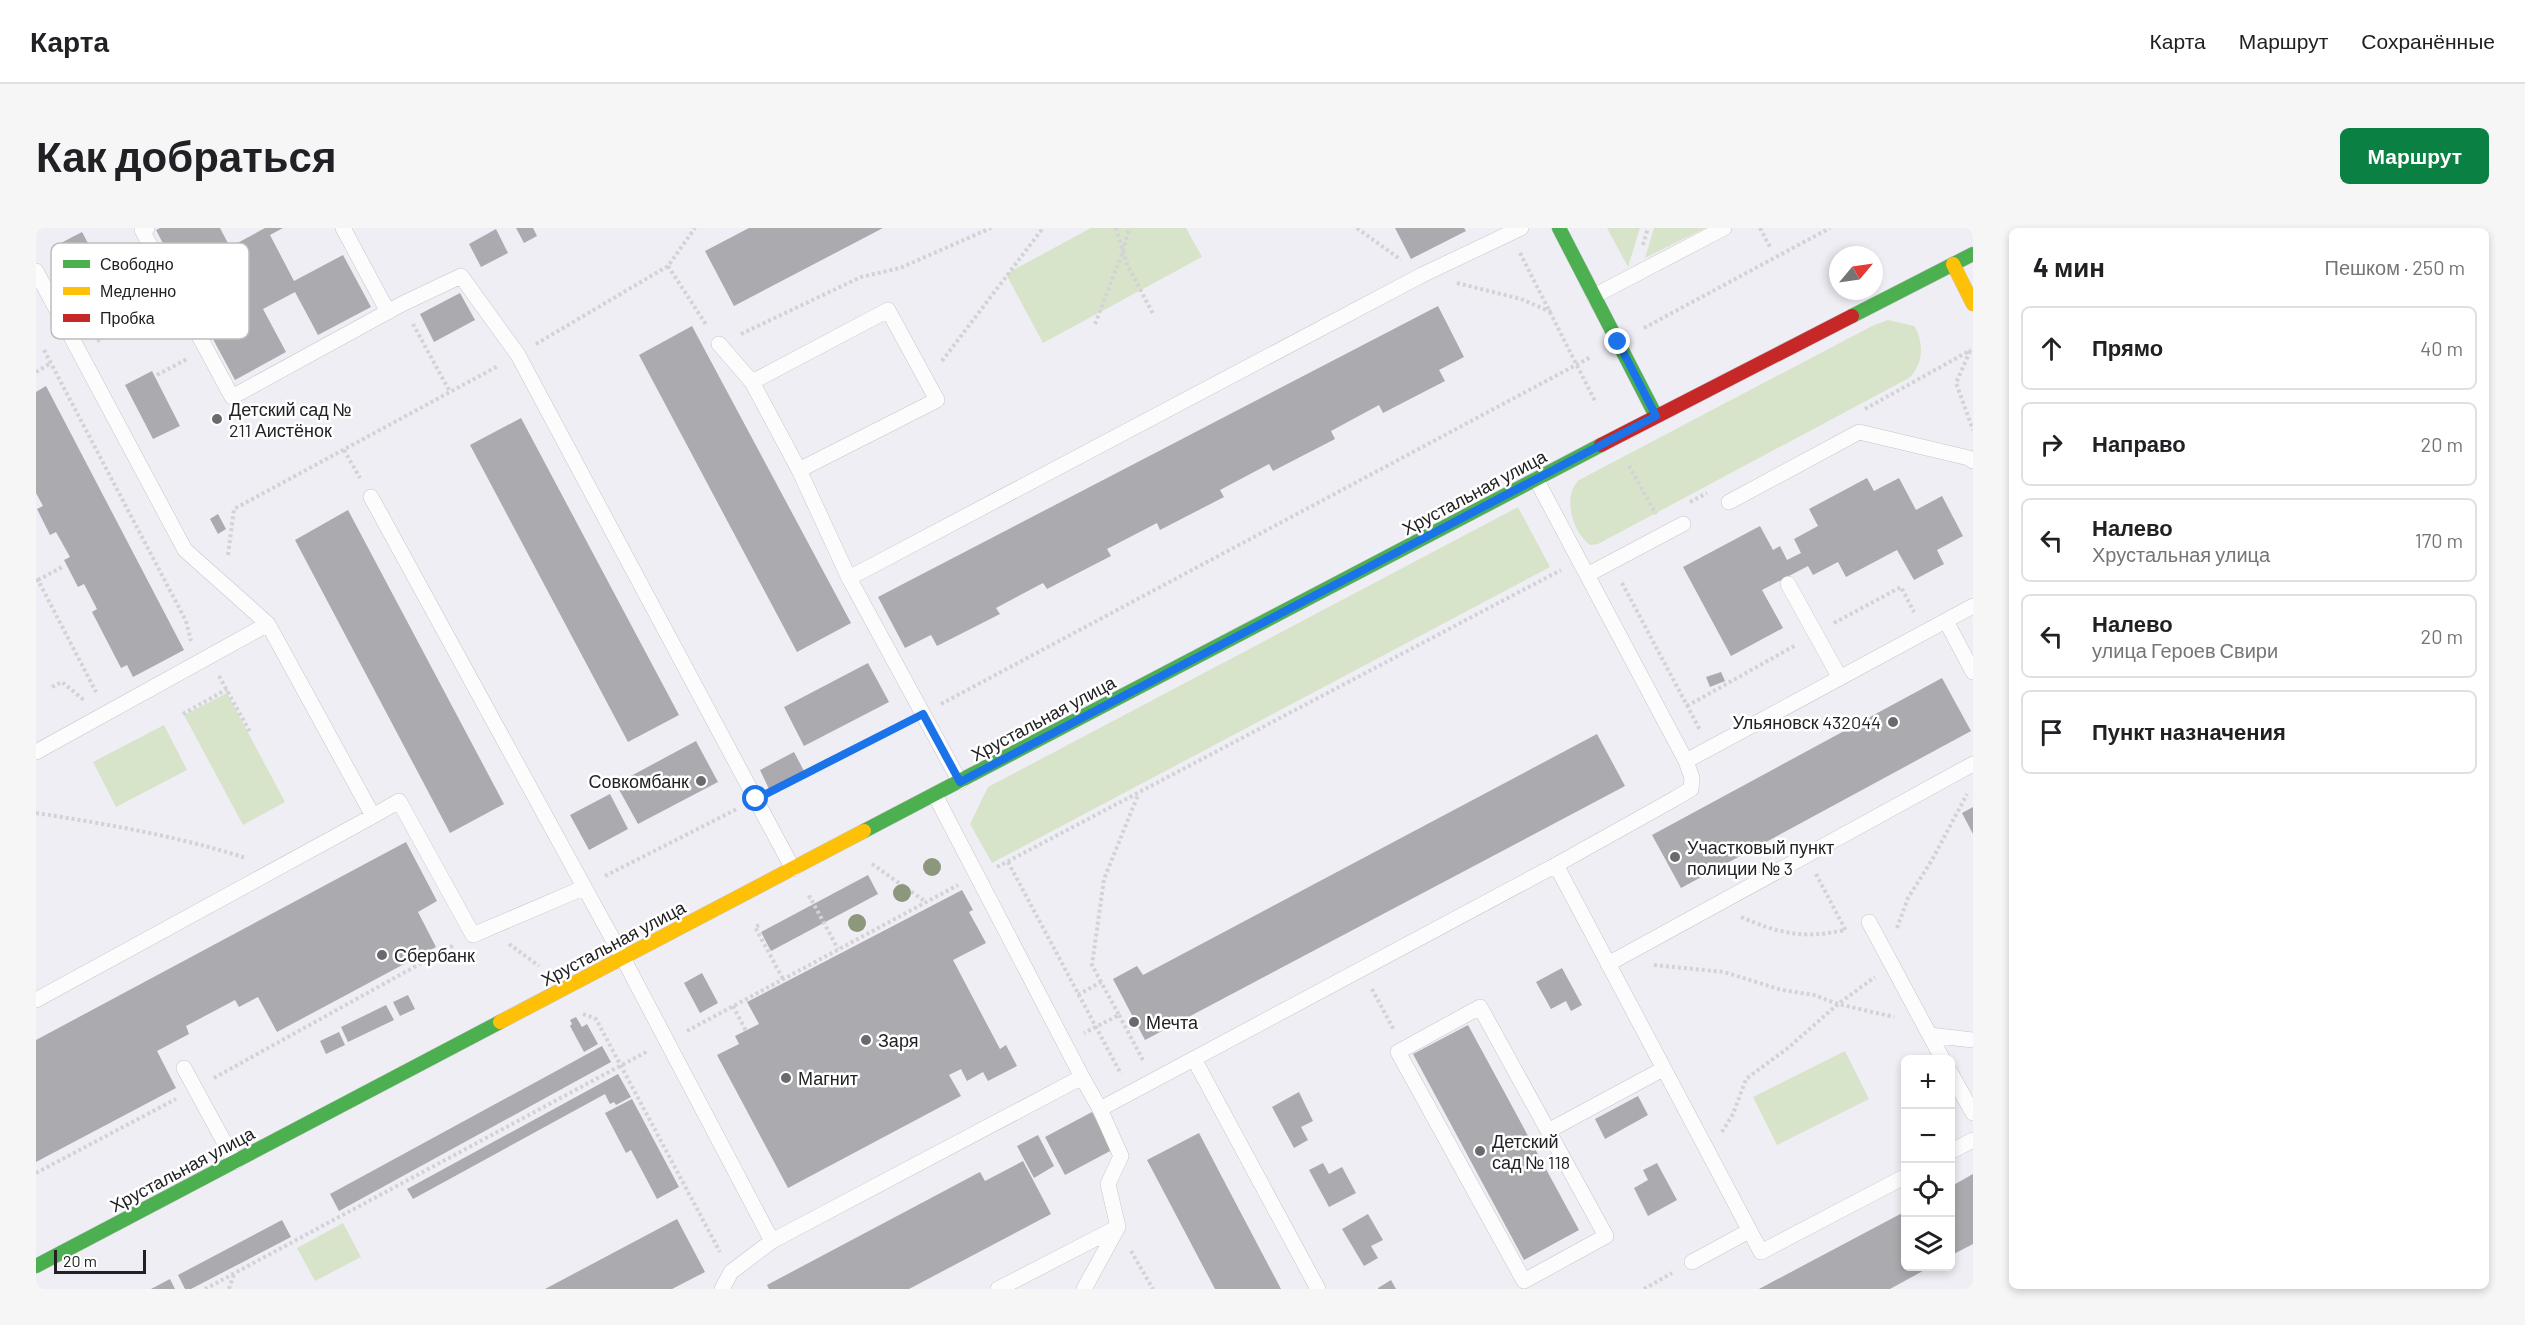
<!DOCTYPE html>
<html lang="ru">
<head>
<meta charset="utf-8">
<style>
  :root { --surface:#fff; --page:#f6f6f6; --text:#202124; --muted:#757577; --line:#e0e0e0; --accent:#0b8043 }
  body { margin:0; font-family:Barlow,sans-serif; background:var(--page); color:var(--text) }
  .controls { position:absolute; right:18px; bottom:18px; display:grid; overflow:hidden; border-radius:9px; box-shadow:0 3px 9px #0003 }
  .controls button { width:54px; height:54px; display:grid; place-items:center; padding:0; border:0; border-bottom:2px solid var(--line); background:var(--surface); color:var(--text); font:30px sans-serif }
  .compass { position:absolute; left:1793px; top:18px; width:54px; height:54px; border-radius:50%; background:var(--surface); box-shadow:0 3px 9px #0003; rotate:61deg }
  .scale { position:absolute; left:18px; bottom:15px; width:92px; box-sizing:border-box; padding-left:6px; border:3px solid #222124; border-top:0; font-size:16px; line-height:21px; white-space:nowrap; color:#222124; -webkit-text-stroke:4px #fff; paint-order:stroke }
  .stop { position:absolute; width:18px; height:18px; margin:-14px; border:4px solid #1a73e8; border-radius:50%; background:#fff }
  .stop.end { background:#1a73e8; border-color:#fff; box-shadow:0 2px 6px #0008 }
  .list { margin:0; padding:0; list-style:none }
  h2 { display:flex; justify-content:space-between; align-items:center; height:78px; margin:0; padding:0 24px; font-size:26px }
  h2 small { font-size:20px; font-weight:400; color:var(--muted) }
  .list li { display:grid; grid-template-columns:39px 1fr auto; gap:18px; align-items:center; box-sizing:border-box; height:84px; margin:0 12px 12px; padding:0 12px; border:2px solid var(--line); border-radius:9px }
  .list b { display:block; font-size:22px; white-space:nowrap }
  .list p { margin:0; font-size:20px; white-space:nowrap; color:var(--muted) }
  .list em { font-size:20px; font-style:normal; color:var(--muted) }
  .icon { flex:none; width:33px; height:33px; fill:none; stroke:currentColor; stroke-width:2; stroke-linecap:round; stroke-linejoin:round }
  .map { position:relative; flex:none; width:1937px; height:1061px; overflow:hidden; border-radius:9px }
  header { display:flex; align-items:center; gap:36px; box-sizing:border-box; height:84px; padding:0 30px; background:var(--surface); border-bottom:2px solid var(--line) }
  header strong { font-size:28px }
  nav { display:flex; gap:33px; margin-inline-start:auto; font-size:21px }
  .intro { display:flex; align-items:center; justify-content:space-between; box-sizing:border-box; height:144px; padding:0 36px }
  h1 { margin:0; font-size:42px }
  .button { padding:15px 27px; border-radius:9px; background:var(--accent); color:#fff; font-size:21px; font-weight:700 }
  main { display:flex; gap:36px; padding:0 36px }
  aside { flex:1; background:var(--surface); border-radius:9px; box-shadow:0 3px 9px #0003 }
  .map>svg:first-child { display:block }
</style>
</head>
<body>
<header>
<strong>Карта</strong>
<nav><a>Карта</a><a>Маршрут</a><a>Сохранённые</a></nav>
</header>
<div class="intro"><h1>Как добраться</h1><a class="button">Маршрут</a></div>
<main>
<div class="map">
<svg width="1937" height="1061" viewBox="0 0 1937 1061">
  <rect width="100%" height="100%" fill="#efeef4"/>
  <path fill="#d8e4ca" d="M1055,0H1150L1166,29L1007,115L970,46Z
    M1571,0H1604L1592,39Z
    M1618,0H1669L1609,30Z
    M1852,92L1878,98C1888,113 1888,137 1873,150L1562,316L1554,317C1536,304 1526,268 1543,252L1836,98Z
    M1482,279L1514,339L956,635L934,596L952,559Z
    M191,465L249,574L207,597L148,487Z
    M128,497L151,542L80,579L57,534Z
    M1809,823L1833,871L1741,917L1717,869Z
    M307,995L325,1029L279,1053L261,1020Z"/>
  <path fill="#abaaae" d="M124,0H184L194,19L229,0H247L234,7L258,53L307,27L335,79L282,107L259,64L227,81L250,124L199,152L171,100L207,81L183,35L147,54L120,2Z
    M480,0H497L501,8L488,15Z
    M713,0H847L698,78L669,23Z
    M1359,0H1428L1430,3L1375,31Z
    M460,1L472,25L445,39L433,16Z
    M46,4L59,28L36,40L23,16Z
    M424,65L439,92L398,114L384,86Z
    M1402,78L1428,129L1403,142L1409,153L1347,185L1343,177L1295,203L1299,211L1237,243L1233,236L1184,262L1188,269L1124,302L1121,295L1071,321L1075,328L1011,361L1007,355L960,380L964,386L901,418L895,407L869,420L842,369Z
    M656,98L815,395L761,424L603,127Z
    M116,143L144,198L117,211L89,157Z
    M10,158L148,422L97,449L91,437L85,440L56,384L61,381L48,356L42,359L28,332L34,329L20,304L14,307L1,281L7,278L0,265V164Z
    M485,190L643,487L592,514L434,217Z
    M1831,250L1838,263L1863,250L1880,282L1906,268L1927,308L1901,322L1908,336L1878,352L1861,322L1810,349L1802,334L1777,347L1772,338L1726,362L1747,400L1695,428L1647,339L1724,298L1737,322L1744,318L1751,332L1765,325L1758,311L1782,298L1773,281Z
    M312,282L468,576L414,605L259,312Z
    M182,286L190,301L182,306L174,291Z
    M832,435L853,474L768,518L748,479Z
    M1685,444L1689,453L1674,459L1670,449Z
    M1906,450L1935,503L1645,660L1616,607Z
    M1561,506L1589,558L1109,812L1077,751L1101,738L1107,747Z
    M660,513L682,554L602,596L580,556Z
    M758,524L768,543L733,561L724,542Z
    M574,566L592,601L553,622L534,587Z
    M1937,579V606L1926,585Z
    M370,614L401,673L382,684L400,719L241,804L222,769L203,779L199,772L150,798L153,806L121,823L140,860L0,934V812Z
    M832,647L842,666L735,723L725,704Z
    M926,662L937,682L933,684L950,715L917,732L964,821L970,817L981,838L952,853L947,844L931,853L925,841L913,847L925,868L752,960L681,827L703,816L699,808L723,796L711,774Z
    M1526,740L1546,777L1535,783L1530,773L1515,781L1500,754Z
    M666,745L682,775L664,785L648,755Z
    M372,767L379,781L364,788L357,774Z
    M350,777L358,792L312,814L305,799Z
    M540,789L546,799L551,796L562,816L548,824L534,798L536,796L534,792Z
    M1432,797L1543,1002L1488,1032L1377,826Z
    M303,804L309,817L290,826L284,813Z
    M566,818L575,834L303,983L294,966Z
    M582,846L595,869L580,877L578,874L574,876L569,866L377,971L371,961Z
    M1263,864L1277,893L1265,899L1272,912L1258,920L1236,879Z
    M1602,868L1612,887L1569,911L1559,891Z
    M596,871L643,959L621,971L595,922L590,925L569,885Z
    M1056,884L1076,922L1029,947L1009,909Z
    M1163,905L1187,951L1245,1061H1179L1111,932Z
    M1002,907L1018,938L998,950L981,918Z
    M987,933L1015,986L873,1061H733L731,1057L944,944L949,953Z
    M1287,935L1293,946L1306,939L1320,965L1293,979L1273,942Z
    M1621,935L1641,972L1612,988L1598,960L1612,952L1607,942Z
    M1937,946V1016L1914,1028V959Z
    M1870,983V1038H1896L1854,1061H1723Z
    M1332,986L1347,1012L1335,1018L1342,1030L1328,1038L1306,1001Z
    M641,991L669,1044L636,1061H509Z
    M246,992L255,1009L155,1061H149L142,1047Z
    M134,1051L139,1061H115Z
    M1355,1052L1360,1061H1342V1060Z"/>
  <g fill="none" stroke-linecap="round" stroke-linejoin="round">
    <g stroke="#c6c5c9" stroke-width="16">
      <path id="lane" d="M111,0L106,2L196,169L366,76L425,48L482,127L757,641
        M307,0L352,84
        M0,43L149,322L232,396L337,588L363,573L437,707L547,660
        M1558,68L1688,0
        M683,116L716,154L763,242L813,350L924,554
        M716,154L852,82L901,172L763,242
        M1500,251L1650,533L1937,378
        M335,269L587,730L736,1013L1046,849L899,567
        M1693,274L1823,204L1933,230L1937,233
        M1551,347L1647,296
        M813,350L1386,47L1485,0
        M1752,356L1804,450
        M1910,393L1937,444
        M0,524L232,396
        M1520,637L1725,1024L1870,948
        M1833,694L1907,832
        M1572,736L1937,536
        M0,772L337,588
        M1444,779L1570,1008L1488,1053L1362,824Z
        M1894,807L1937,812
        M1158,831L1282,1061
        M148,840L199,934
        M1914,844L1937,885
        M1046,849L1064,881L1520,637L1640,570L1655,561L1656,550L1650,533
        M1512,903L1627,841
        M1914,924L1937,912
        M1656,1034L1713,1003
        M686,1061L695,1044L736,1013
        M962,1061L1082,999
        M1048,1061L1082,999L1072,956L1085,928L1064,881"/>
    </g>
    <g stroke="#c6c5c9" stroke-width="15">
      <path id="fast" d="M1523,0L1620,188
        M1816,88L1937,26
        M828,603L1565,217
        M0,1038L464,794"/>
    </g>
    <g stroke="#c6c5c9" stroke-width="15">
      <path id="slow" d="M1917,36L1937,76
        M464,794L828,603"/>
    </g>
    <g stroke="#c6c5c9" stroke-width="15">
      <path id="jam" d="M1565,217L1816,88"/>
    </g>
    <path stroke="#d3d3d5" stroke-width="4" stroke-dasharray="3 3" stroke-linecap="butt" d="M1080,0L1091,36L1117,86
      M1321,0L1365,32
      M1724,0L1734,19
      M1607,17L1612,0
      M1484,25L1560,175
      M632,38L671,98
      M1421,55L1485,71L1515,84
      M377,96L414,164
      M1059,96L1087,23L1093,0
      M1608,100L1794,0
      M705,106L825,49L864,40L955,0
      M61,113L123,79
      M500,116L632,38L659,0
      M8,122L150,393L155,413
      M1934,123L1920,155L1937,202
      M906,133L1007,0
      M0,144L15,135
      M121,147L151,131
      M1829,181L1935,122
      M308,222L324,250
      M1593,238L1620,286
      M1654,274L1671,265
      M192,327L198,281L462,138
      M2,352L28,338
      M0,353L2,352L60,464
      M1586,355L1664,502
      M1798,395L1865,359L1878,384
      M183,448L214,504
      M16,459L26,454L49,473
      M905,476L1555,129
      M1651,478L1760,417
      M147,486L191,461
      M740,561L867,496
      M0,585C71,596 141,608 210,630
      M972,634L1085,846
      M836,636L890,674
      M961,639L1525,342
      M1780,646L1810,703
      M569,648L701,581
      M772,670L774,669L802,721
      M1705,689C1744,706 1768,711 1809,702
      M723,697L719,699L747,751
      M1861,700L1872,670L1896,632L1931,566
      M473,716L503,738
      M1618,737L1688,744L1746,762L1778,767L1802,776L1858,789
      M1065,754L1056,737L1068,651L1102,567
      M1336,761L1358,802
      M1042,767L1065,754L1083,787L1048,805
      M697,778L710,803
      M547,786L560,791L684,1024
      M1083,787L1108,834
      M651,803L922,657
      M178,850L418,717
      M1686,904L1697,886L1710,851L1752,820L1802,776L1839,749
      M0,945L140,871
      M1095,1023L1117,1061
      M169,1061L612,823
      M193,1061L198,1046
      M1608,1061L1636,1045"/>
    <use href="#lane" stroke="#fdfcfd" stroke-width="15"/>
    <use href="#fast" stroke="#4caf50" stroke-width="14"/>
    <use href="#slow" stroke="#ffc107" stroke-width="14"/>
    <use href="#jam" stroke="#c62828" stroke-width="14"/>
  </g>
  <g fill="#8d977c">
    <circle cx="896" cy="639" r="9"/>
    <circle cx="866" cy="665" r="9"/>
    <circle cx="821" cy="695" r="9"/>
  </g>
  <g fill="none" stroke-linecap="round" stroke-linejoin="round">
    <path stroke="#1a73e8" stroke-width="8" d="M720,571L887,486L924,554L1620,188L1582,114"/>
  </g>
  <g fill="#6a696d" stroke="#fff" stroke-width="2">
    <circle cx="181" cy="191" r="6"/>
    <circle cx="1857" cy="494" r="6"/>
    <circle cx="665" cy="553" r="6"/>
    <circle cx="1639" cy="629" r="6"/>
    <circle cx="346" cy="727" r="6"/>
    <circle cx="1098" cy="794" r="6"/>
    <circle cx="830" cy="812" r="6"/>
    <circle cx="750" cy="850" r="6"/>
    <circle cx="1444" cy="923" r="6"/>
  </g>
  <g text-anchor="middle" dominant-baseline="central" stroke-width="5" stroke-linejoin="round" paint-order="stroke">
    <g font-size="18" fill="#222124" stroke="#fff" text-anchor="start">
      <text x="193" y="181">Детский сад №<tspan x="193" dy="21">211 Аистёнок</tspan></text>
      <text x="1845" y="494" text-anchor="end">Ульяновск 432044</text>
      <text x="653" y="553" text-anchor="end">Совкомбанк</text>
      <text x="1651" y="619">Участковый пункт<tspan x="1651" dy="21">полиции № 3</tspan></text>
      <text x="358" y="727">Сбербанк</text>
      <text x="1110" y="794">Мечта</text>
      <text x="842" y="812">Заря</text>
      <text x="762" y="850">Магнит</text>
      <text x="1456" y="913">Детский<tspan x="1456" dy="21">сад № 118</tspan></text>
    </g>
    <g font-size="18" fill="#222124" stroke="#fff">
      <text transform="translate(1438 264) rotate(-28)">Хрустальная улица</text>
      <text transform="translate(1007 490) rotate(-28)">Хрустальная улица</text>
      <text transform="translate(577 715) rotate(-28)">Хрустальная улица</text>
      <text transform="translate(146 941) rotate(-28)">Хрустальная улица</text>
    </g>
  </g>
  <rect x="15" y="15" width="198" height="96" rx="9" fill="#fff" stroke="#bdbcbd" stroke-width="1.5"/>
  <rect x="27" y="32" width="27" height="8" fill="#4caf50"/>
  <rect x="27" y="59" width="27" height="8" fill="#ffc107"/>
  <rect x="27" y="86" width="27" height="8" fill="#c62828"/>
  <g font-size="16" fill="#222124">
    <text x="64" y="42">Свободно</text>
    <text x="64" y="69">Медленно</text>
    <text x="64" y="96">Пробка</text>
  </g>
</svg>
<div class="controls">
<button>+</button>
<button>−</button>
<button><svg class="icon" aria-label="locate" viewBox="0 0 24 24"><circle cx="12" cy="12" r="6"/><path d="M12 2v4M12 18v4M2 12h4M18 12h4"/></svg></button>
<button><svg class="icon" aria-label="layers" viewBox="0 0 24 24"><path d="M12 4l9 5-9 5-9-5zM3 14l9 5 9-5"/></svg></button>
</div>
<svg class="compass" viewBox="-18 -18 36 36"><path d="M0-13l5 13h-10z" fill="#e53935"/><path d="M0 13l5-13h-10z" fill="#757577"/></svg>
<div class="scale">20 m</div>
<div class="stop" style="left:720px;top:571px"></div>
<div class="stop end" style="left:1582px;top:114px"></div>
</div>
<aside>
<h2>4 мин<small>Пешком · 250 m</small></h2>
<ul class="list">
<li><svg class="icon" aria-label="ahead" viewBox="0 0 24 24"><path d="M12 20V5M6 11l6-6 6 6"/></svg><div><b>Прямо</b></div><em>40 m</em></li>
<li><svg class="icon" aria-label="right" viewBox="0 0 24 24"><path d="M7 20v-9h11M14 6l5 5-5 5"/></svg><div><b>Направо</b></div><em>20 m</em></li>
<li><svg class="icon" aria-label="left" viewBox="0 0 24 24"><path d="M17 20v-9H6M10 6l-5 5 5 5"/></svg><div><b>Налево</b><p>Хрустальная улица</p></div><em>170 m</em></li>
<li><svg class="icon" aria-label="left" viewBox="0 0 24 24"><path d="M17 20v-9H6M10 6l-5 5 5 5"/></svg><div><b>Налево</b><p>улица Героев Свири</p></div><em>20 m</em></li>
<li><svg class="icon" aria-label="arrive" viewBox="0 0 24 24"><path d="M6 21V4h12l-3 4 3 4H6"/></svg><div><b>Пункт назначения</b></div></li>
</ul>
</aside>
</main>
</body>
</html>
